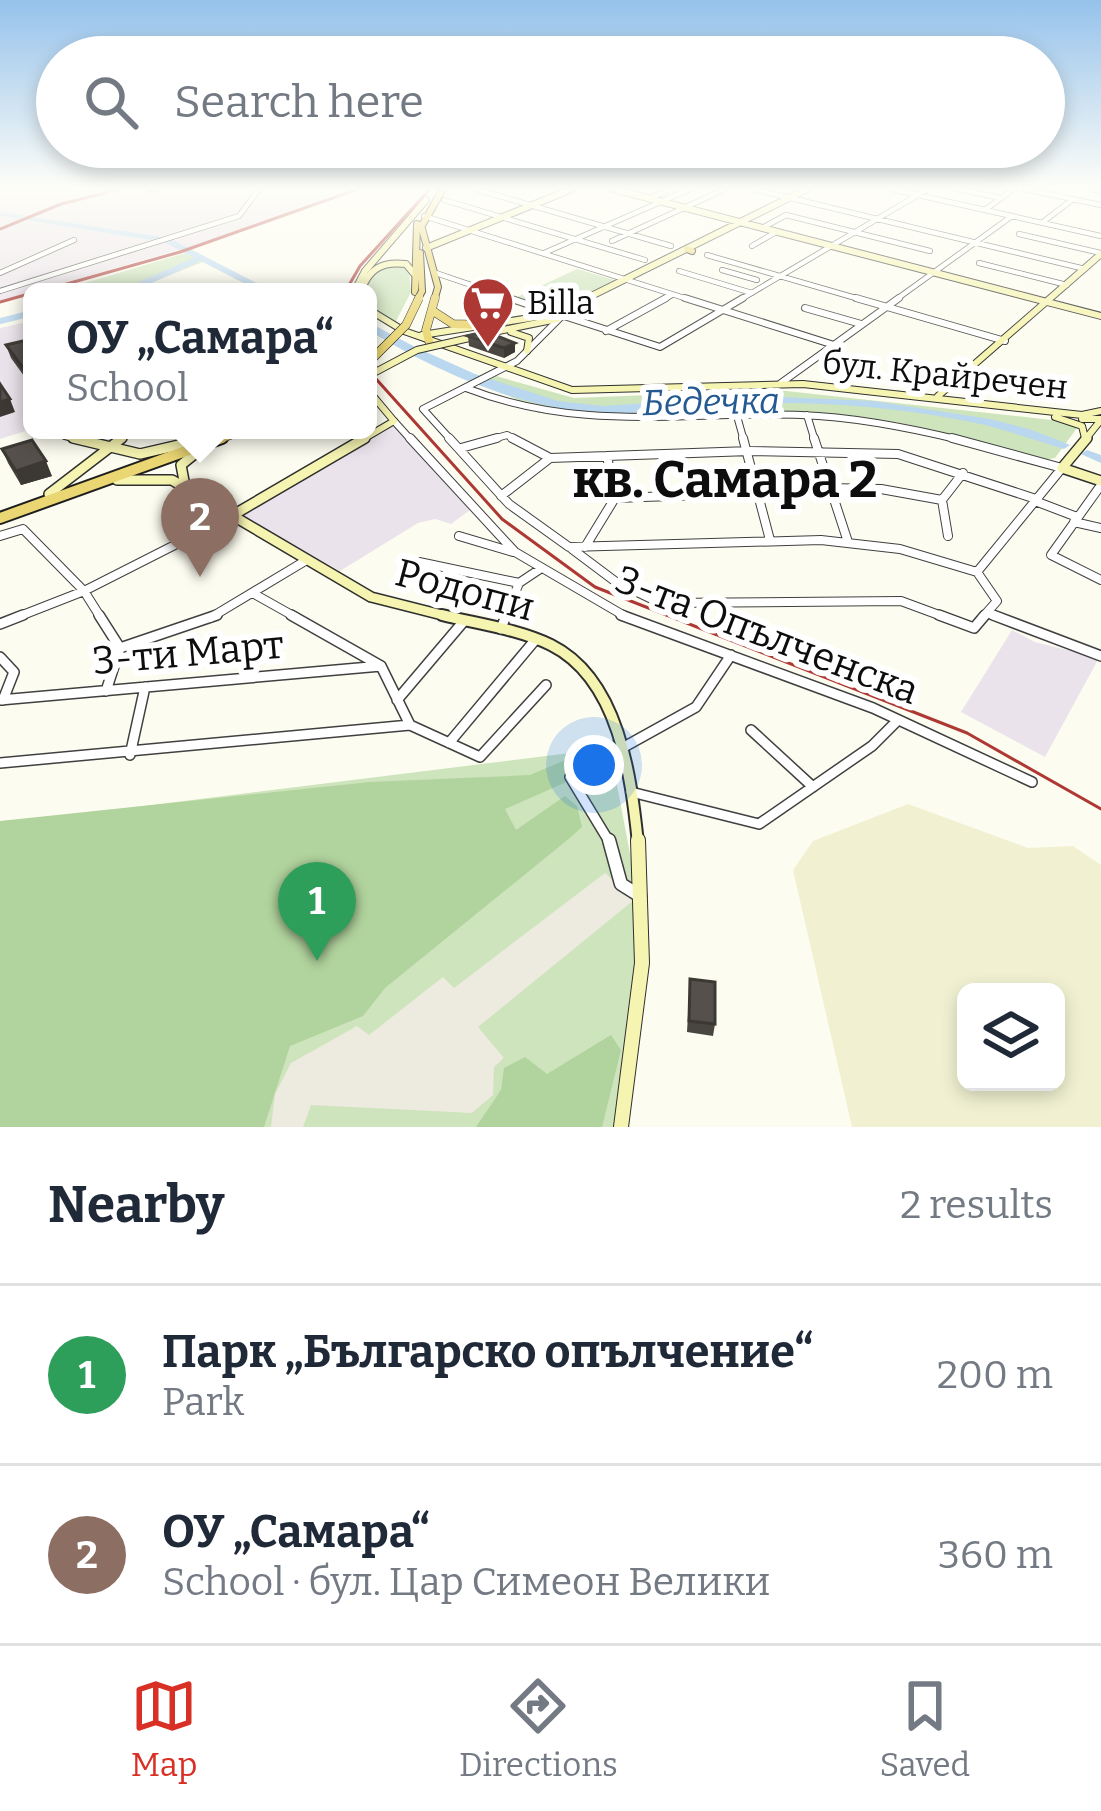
<!DOCTYPE html>
<html lang="en">
<head>
<meta charset="utf-8">
<style>
  :root { --surface:#fff; --page:#f6f6f7; --text:#1f2937; --muted:#747a83; --line:#e0e1e3; --accent:#d93025 }
  body { margin:0; font-family:Bitter,serif; background:var(--page); color:var(--text) }
  .controls { position:absolute; right:36px; bottom:36px; display:grid; overflow:hidden; border-radius:18px; box-shadow:0 6px 18px #0003 }
  .controls button { width:108px; height:108px; display:grid; place-items:center; padding:0; border:0; border-bottom:3px solid var(--line); background:var(--surface); color:var(--text); font:60px sans-serif }
  .you { position:absolute; left:594px; top:765px; width:42px; height:42px; margin:-30px; border:9px solid #fff; border-radius:50%; background:#1a73e8; box-shadow:0 0 0 18px #1a73e833 }
  .badge { display:grid; place-items:center; width:78px; height:78px; border-radius:50%; background:var(--accent); color:#fff; font-size:39px; font-weight:700 }
  .pin { position:absolute; translate:-50% -99px; filter:drop-shadow(0 3px 6px #0008) }
  .pin::after { content:''; position:absolute; top:63px; width:42px; height:36px; background:inherit; clip-path:polygon(0 0,100% 0,50% 100%) }
  .popup { position:absolute; left:23px; top:283px; width:354px; height:156px; box-sizing:border-box; display:grid; place-content:center; border-radius:18px; background:var(--surface); filter:drop-shadow(0 3px 9px #0005); font-size:39px; white-space:nowrap; color:var(--muted) }
  .popup b { font-size:45px; color:var(--text) }
  .popup::after { content:''; position:absolute; left:50%; top:100%; margin-left:-24px; border:24px solid transparent; border-top-color:var(--surface) }
  .list { margin:0; padding:0; list-style:none }
  h2 { display:flex; justify-content:space-between; align-items:center; height:156px; margin:0; padding:0 48px; font-size:51px }
  h2 small { font-size:39px; font-weight:400; color:var(--muted) }
  .list li { display:grid; grid-template-columns:78px 1fr auto; gap:36px; align-items:center; box-sizing:border-box; height:180px; padding:0 48px; border-top:3px solid var(--line) }
  .list b { display:block; font-size:45px; white-space:nowrap }
  .list p { margin:0; font-size:39px; white-space:nowrap; color:var(--muted) }
  .list em { font-size:39px; font-style:normal; color:var(--muted) }
  .icon { flex:none; width:66px; height:66px; fill:none; stroke:currentColor; stroke-width:2; stroke-linecap:round; stroke-linejoin:round }
  .map { position:relative; flex:none; width:1101px; height:1127px; overflow:hidden }
  .search { position:absolute; background:var(--surface); box-shadow:0 6px 18px #0003; left:36px; right:36px; top:36px; height:132px; display:flex; align-items:center; gap:30px; box-sizing:border-box; padding:0 42px; border-radius:66px; color:var(--muted); font-size:45px }
  .sheet { height:516px; background:var(--surface) }
  nav { display:flex; justify-content:space-around; align-items:center; box-sizing:border-box; height:168px; border-top:3px solid var(--line); background:var(--surface); font-size:33px; color:var(--muted) }
  nav a { display:grid; justify-items:center; gap:6px }
  nav .on { color:var(--accent) }
  .map>svg:first-child { display:block }
</style>
</head>
<body>
<div class="map">
<svg width="1101" height="1127" viewBox="0 0 1101 1127">
  <rect width="100%" height="100%" fill="#fdfcf0"/>
  <path fill="#ebe3eb" d="M0,189H352L196,245L0,301Z
    M32,321V429L0,439V328Z
    M394,426L415,436L471,500L465,504L470,510L451,524L435,519L418,523L340,571L242,516Z
    M1012,630L1035,642L1099,658L1045,757L961,712Z"/>
  <path fill="#f1f1d2" fill-rule="evenodd" d="M908,804L1028,848L1073,846L1101,865V1127H852L793,870L813,841ZM966,992H1056V1082H966Z"/>
  <path fill="#cee4bc" d="M185,253L205,261L128,292H55Z
    M399,264L409,269L411,292L394,325L368,304L365,285L377,267Z
    M577,269L615,280L553,311L515,298Z
    M496,376L574,398L777,390L1061,421L1077,428L1055,458L1043,460L896,422L740,413L735,404L655,408L649,416L537,413L540,409L480,384Z
    M610,748L637,891L632,1031L614,1127H0V824Z"/>
  <path fill="#b1d39d" d="M617,738L621,758L505,809L516,830L565,796L577,806L582,827L571,837L385,988L363,1016L290,1046L264,1127H0V821L370,782L530,775Z
    M611,1035L621,1050L602,1127H476L501,1090L504,1068L525,1057L547,1074Z"/>
  <path fill="#edeadf" d="M605,873L634,900L478,1027L504,1058L494,1067L493,1095L472,1113L311,1105L303,1127H271L275,1094L291,1063L357,1026L369,1035L443,977L454,988Z"/>
  <g fill="none" stroke-linecap="round" stroke-linejoin="round">
    <path stroke="#b9d7ef" stroke-width="6" d="M124,292L196,260
      M0,321L32,313"/>
    <path fill="#b9d7ef" fill-rule="evenodd" d="M0,212L169,238L274,292H261L164,242L0,216Z
      M368,322L417,348L475,374L558,401L603,406L756,396L873,401L990,419L1032,430L1070,445L1064,449C1037,441 1012,432 985,425C922,411 857,404 793,403C728,403 664,415 600,413C523,410 433,370 368,330Z
      M1087,450L1101,455V463L1081,454Z"/>
    <g stroke="#404040" stroke-width="6">
      <path id="street-far4" d="M475,189L671,246
        M753,189L1085,269
        M891,189L1101,236
        M958,189L1001,198
        M1025,189L1101,205
        M1092,189L1101,191
        M648,199L670,189
        M444,200L645,260
        M986,209L1014,189
        M424,216L694,301
        M1043,222L1073,199
        M762,228L786,215L930,251
        M1019,234L1101,253
        M612,241L725,189
        M752,246L776,232
        M544,253L690,189
        M707,255L866,301
        M979,263L1067,285
        M722,270L757,280
        M679,271L752,293
        M433,272L518,301
        M0,273L74,240
        M0,291L239,216L259,189
        M661,301L672,295
        M738,301L928,189
        M894,301L1012,216"/>
    </g>
    <g stroke="#404040" stroke-width="8">
      <path id="street-far3" d="M509,298L553,313
        M685,298L834,345
        M856,298L1005,341
        M805,308L861,324
        M564,316L660,347L743,298
        M606,331L666,298
        M781,383L899,298
        M466,388C582,433 682,411 801,415C857,417 911,428 964,441
        M807,415L815,441
        M737,416L744,441
        M394,421L412,441
        M452,441L423,409L517,361L561,317
        M486,441L507,435L518,441"/>
    </g>
    <g stroke="#404040" stroke-width="10">
      <path id="street-far2" d="M410,438L515,552L628,618
        M449,438L509,504L569,547L821,540L900,549L977,572
        M512,438L550,458L750,451L898,454L1036,499
        M743,438L770,540
        M814,438L848,542
        M952,438L1062,468L977,572L997,601L982,618
        M461,448L497,438
        M1101,485L1051,555L1101,580
        M827,488L881,489L942,500L963,473
        M501,496L550,458
        M615,498L758,493
        M942,500L948,536
        M1035,501L1077,517
        M1074,522L1101,528
        M0,536L23,529L84,591L101,618
        M459,536L513,552
        M585,547L615,498L607,456
        M572,549L616,582L660,603L901,601L947,618
        M419,562L519,583
        M256,595L297,618
        M987,613L1001,618
        M15,618L84,591L228,518
        M210,618L305,561
        M505,618L519,583L540,569"/>
    </g>
    <g stroke="#404040" stroke-width="12">
      <path id="street-far1" d="M99,615L120,648L106,691
        M291,615L381,666L410,725L480,757L546,685
        M621,615L873,708L1032,782
        M939,615L974,628L985,615
        M993,615L1101,656
        M0,624L23,615
        M501,629L506,615
        M120,648L217,615
        M0,657L14,672L3,700
        M0,700L381,666
        M397,700L464,621
        M751,730L813,787
        M449,743L536,639
        M130,755L145,687
        M0,763L410,725
        M631,792L759,824L872,746L898,720
        M610,843L570,777L696,707L731,655"/>
    </g>
    <g stroke="#404040" stroke-width="15">
      <path id="street" d="M609,840L621,884L640,896"/>
    </g>
    <g stroke="#2f2f2f" stroke-width="8">
      <path id="secondary-far3" d="M613,189L1101,316
        M426,248L572,189
        M354,292L365,271L426,200
        M361,292C368,269 382,261 406,264L416,276
        M368,309L404,331L572,390L803,384L1082,415L1101,411
        M511,332L529,338L527,351
        M422,335L555,314L807,189
        M479,335L557,319
        M938,396L1101,254
        M1055,417L1082,426L1085,438
        M1082,419H1101
        M65,436L85,441
        M118,441L132,430
        M197,441L205,439
        M360,441L394,421L368,390
        M1084,441L1101,420"/>
    </g>
    <g stroke="#2f2f2f" stroke-width="12">
      <path id="secondary-far2" d="M73,438L140,454L205,439
        M1087,438L1062,468L1101,481
        M117,480H172L371,597L454,618
        M185,486L181,465L202,448
        M49,494L122,438
        M228,518L365,438"/>
    </g>
    <g stroke="#2f2f2f" stroke-width="14">
      <path id="secondary-far1" d="M442,615C478,624 518,629 551,645C619,679 631,776 638,843"/>
    </g>
    <g stroke="#2f2f2f" stroke-width="16">
      <path id="secondary" d="M621,1127L642,963L638,840"/>
    </g>
    <g stroke="#1e1e1e" stroke-width="8">
      <path id="primary-far2" d="M421,225L438,287L434,301
        M420,229L443,189
        M687,249L692,251
        M420,253L422,291
        M415,292L417,224"/>
    </g>
    <g stroke="#1e1e1e" stroke-width="9">
      <path id="primary-far1" d="M433,311L453,324L489,325
        M429,341L426,330L435,298
        M214,441L244,430"/>
    </g>
    <g stroke="#1e1e1e" stroke-width="14">
      <path id="primary" d="M0,518L222,438"/>
    </g>
    <use href="#street-far4" stroke="#fff" stroke-width="4.5"/>
    <use href="#street-far3" stroke="#fff" stroke-width="6"/>
    <use href="#street-far2" stroke="#fff" stroke-width="8"/>
    <use href="#street-far1" stroke="#fff" stroke-width="9"/>
    <use href="#street" stroke="#fff" stroke-width="12"/>
    <use href="#secondary-far3" stroke="#f6f4b1" stroke-width="6"/>
    <use href="#secondary-far2" stroke="#f6f4b1" stroke-width="9"/>
    <use href="#secondary-far1" stroke="#f6f4b1" stroke-width="10"/>
    <use href="#secondary" stroke="#f6f4b1" stroke-width="14"/>
    <use href="#primary-far2" stroke="#ead673" stroke-width="6"/>
    <use href="#primary-far1" stroke="#ead673" stroke-width="8"/>
    <use href="#primary" stroke="#ead673" stroke-width="10"/>
    <path stroke="#ae3834" stroke-width="3" d="M151,191L160,189
      M0,229L61,204L120,189
      M38,292L180,252L358,189
      M345,292L360,266L430,189
      M0,302L32,293
      M368,370L502,519L595,587L967,733L1101,809"/>
    <g stroke="#2f2f2f" stroke-width="8" stroke-linecap="butt">
      <path id="secondary-bridge" d="M368,376L417,350L478,336"/>
    </g>
    <g stroke="#1e1e1e" stroke-width="8" stroke-linecap="butt">
      <path id="primary-bridge-far1" d="M417,301L422,291"/>
    </g>
    <g stroke="#1e1e1e" stroke-width="9" stroke-linecap="butt">
      <path id="primary-bridge" d="M368,363L406,325L419,298"/>
    </g>
    <use href="#secondary-bridge" stroke="#f6f4b1" stroke-width="6"/>
    <use href="#primary-bridge-far1" stroke="#ead673" stroke-width="6"/>
    <use href="#primary-bridge" stroke="#ead673" stroke-width="8"/>
  </g>
  <path fill="#494540" d="M468,336L515,352L504,358L469,346Z
    M32,339V387L11,358L6,345Z
    M2,449L52,476L21,485L8,463Z
    M690,979L715,1024L713,1036L687,1032Z"/>
  <path fill="#3c3834" d="M515,343V352L504,358V348Z
    M10,399L15,412L0,417V402Z
    M46,461L52,476L21,485L16,471Z"/>
  <path fill="#55504b" stroke="#3c3834" stroke-width="3" d="M487,332L515,343L504,348L468,336Z
    M32,339V380L6,345Z
    M0,384L10,399L0,402Z
    M32,440L46,461L16,471L2,449Z
    M690,979L715,982V1024L689,1021Z"/>
  <linearGradient id="sky" x2="0" y2="1"><stop stop-color="#95c2eb"/><stop offset="0.54" stop-color="#fefef8"/><stop offset="1" stop-color="#fefef8" stop-opacity="0"/></linearGradient>
  <rect width="1101" height="347" fill="url(#sky)"/>
  <defs>
    <g id="supermarket-pin" transform="scale(2.7)"><path d="M0 17L-7.5 6A9.5 9.5 0 1 1 7.5 6Z" fill="#ae3834" stroke="#fff"/><path d="M-6-5.5h2.5l.6 2H6L4.5 2H-2.5L-4.4-4H-6ZM-1.5 3.2a1.3 1.3 0 1 0 .1 0ZM3 3.2a1.3 1.3 0 1 0 .1 0Z" fill="#fff"/></g>
  </defs>
  <g fill-rule="evenodd">
    <use href="#supermarket-pin" x="488" y="303"/>
  </g>
  <g text-anchor="middle" dominant-baseline="central" stroke-width="12" stroke-linejoin="round" paint-order="stroke">
    <g font-size="33" fill="#0d0d0d" stroke="#fff" text-anchor="start">
      <text x="527" y="303">Billa</text>
    </g>
    <g font-size="33" fill="#0d0d0d" stroke="#fff">
      <text transform="translate(945 375) rotate(6)">бул. Крайречен</text>
    </g>
    <g font-size="36" font-style="italic" fill="#245992" stroke="#fff">
      <text transform="translate(711 402) rotate(-1)">Бедечка</text>
    </g>
    <g font-size="39" fill="#0d0d0d" stroke="#fff">
      <text transform="translate(465 590) rotate(15)">Родопи</text>
      <text transform="translate(767 635) rotate(21)">3-та Опълченска</text>
      <text transform="translate(188 653) rotate(-5)">3-ти Март</text>
    </g>
    <g font-size="51" font-weight="bold" fill="#0d0d0d" stroke="#fff">
      <text x="725" y="480">кв. Самара 2</text>
    </g>
  </g>
</svg>
<div class="controls">
<button><svg class="icon" aria-label="layers" viewBox="0 0 24 24"><path d="M12 4l9 5-9 5-9-5zM3 14l9 5 9-5"/></svg></button>
</div>
<div class="you"></div>
<div class="pin badge" style="left:317px;top:961px;background:#2e9e5b">1</div>
<div class="pin badge" style="left:200px;top:577px;background:#8d6e63">2</div>
<div class="popup"><b>ОУ „Самара“</b>School</div>
<div class="search"><svg class="icon" aria-label="search" viewBox="0 0 24 24"><circle cx="10" cy="10" r="6"/><path d="M15 15l6 6"/></svg>Search here</div>
</div>
<section class="sheet">
<h2>Nearby<small>2 results</small></h2>
<ul class="list">
<li><span class="badge" style="background:#2e9e5b">1</span><div><b>Парк „Българско опълчение“</b><p>Park</p></div><em>200 m</em></li>
<li><span class="badge" style="background:#8d6e63">2</span><div><b>ОУ „Самара“</b><p>School · бул. Цар Симеон Велики</p></div><em>360 m</em></li>
</ul>
</section>
<nav>
<a class="on"><svg class="icon" aria-label="map" viewBox="0 0 24 24"><path d="M3 6l6-2 6 2 6-2v14l-6 2-6-2-6 2zM9 4v14M15 6v14"/></svg>Map</a>
<a><svg class="icon" aria-label="directions" viewBox="0 0 24 24"><path d="M12 3l9 9-9 9-9-9zM9 14v-3h6M13 9l2 2-2 2"/></svg>Directions</a>
<a><svg class="icon" aria-label="saved" viewBox="0 0 24 24"><path d="M7 4h10v16l-5-4-5 4z"/></svg>Saved</a>
</nav>
</body>
</html>
